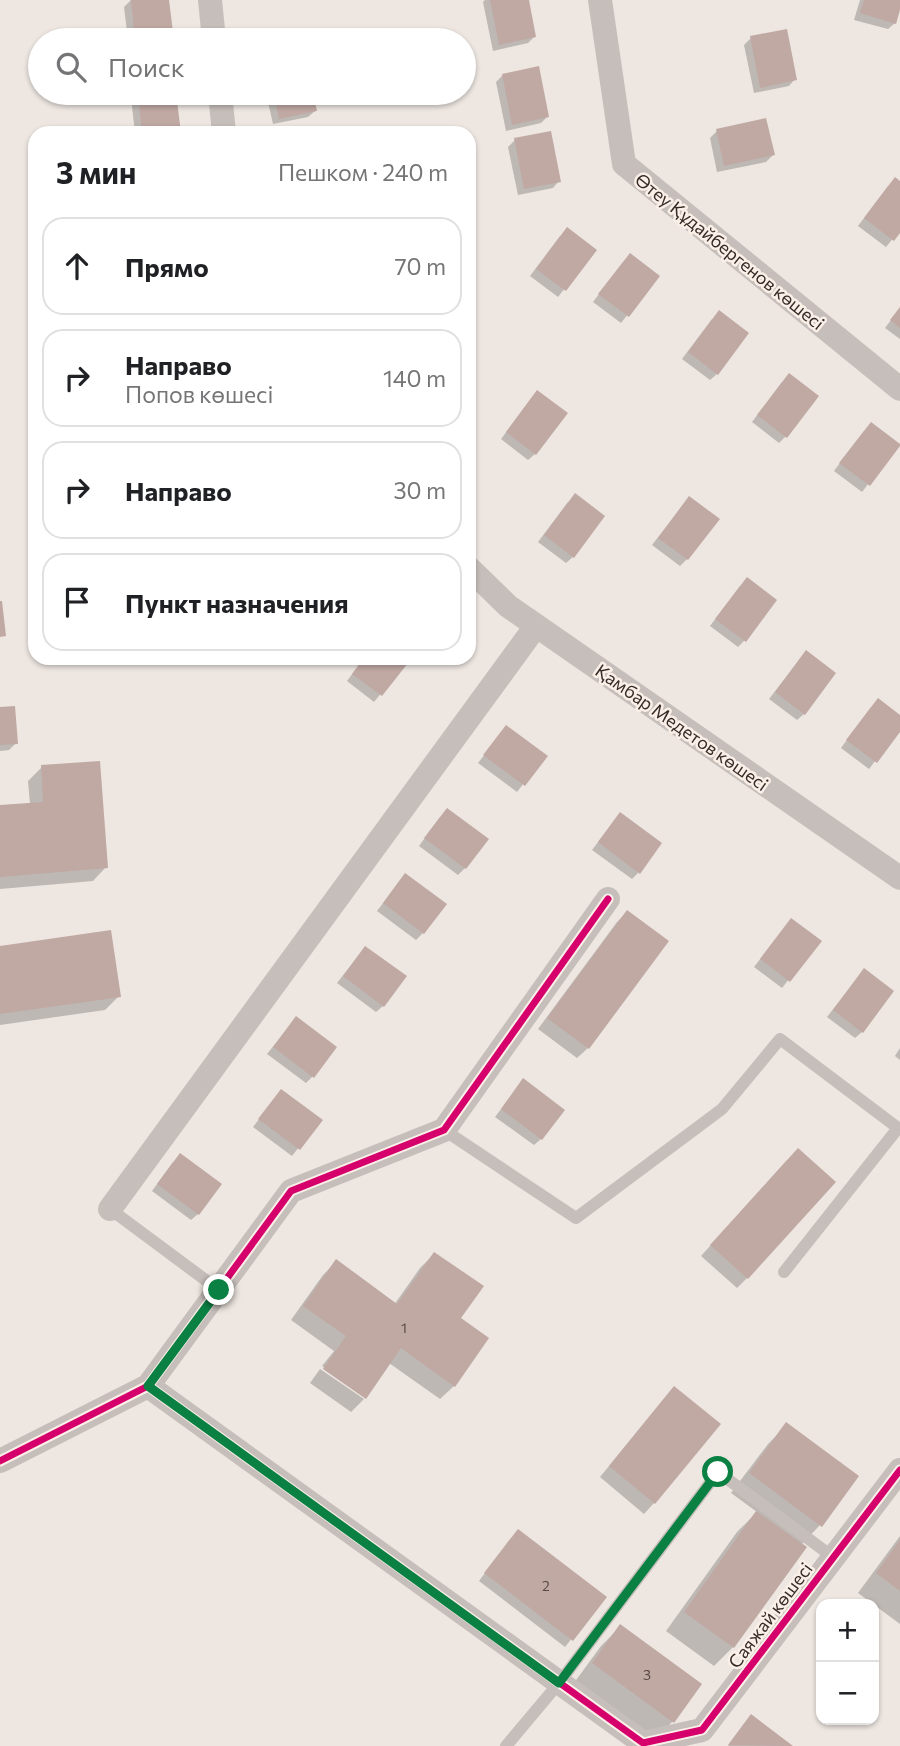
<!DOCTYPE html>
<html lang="ru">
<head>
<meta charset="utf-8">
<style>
  :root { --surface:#fff; --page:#f6f6f6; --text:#202124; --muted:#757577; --line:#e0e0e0 }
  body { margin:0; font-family:Commissioner,sans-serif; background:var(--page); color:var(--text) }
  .controls { position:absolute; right:21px; bottom:21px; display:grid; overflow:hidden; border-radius:14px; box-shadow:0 2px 5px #0004 }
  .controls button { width:63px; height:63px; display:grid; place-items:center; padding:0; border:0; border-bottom:2px solid var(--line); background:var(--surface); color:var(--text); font:35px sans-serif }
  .stop { position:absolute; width:21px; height:21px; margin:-16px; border:5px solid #0b8043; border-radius:50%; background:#fff }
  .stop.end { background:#0b8043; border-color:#fff; box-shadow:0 2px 7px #0008 }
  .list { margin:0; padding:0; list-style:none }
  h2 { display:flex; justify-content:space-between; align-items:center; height:91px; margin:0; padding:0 28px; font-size:30px }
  h2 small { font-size:23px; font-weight:400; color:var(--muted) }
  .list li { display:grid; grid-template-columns:46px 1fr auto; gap:21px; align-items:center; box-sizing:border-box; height:98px; margin:0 14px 14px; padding:0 14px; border:2px solid var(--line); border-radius:21px }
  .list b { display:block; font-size:26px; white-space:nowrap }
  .list p { margin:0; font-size:23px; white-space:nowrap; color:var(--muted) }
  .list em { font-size:23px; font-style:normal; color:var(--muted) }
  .icon { flex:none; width:38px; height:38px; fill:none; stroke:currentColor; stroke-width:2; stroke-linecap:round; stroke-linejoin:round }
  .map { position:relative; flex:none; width:900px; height:1746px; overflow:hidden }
  .search { position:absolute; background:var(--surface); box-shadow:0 2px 5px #0004; left:28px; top:28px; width:448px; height:77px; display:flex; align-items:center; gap:18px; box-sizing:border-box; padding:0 24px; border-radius:38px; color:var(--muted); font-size:26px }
  .panel { position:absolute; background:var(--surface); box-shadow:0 2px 5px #0004; left:28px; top:126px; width:448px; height:539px; border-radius:21px }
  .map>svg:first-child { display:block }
</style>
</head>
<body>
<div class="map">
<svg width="900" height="1746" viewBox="0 0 900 1746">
  <rect width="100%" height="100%" fill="#ede6e1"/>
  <path fill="#0003" d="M131,0H167L172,40H128L124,7Z
    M485,0H527L534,37L528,43L493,51L483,2Z
    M860,0H900L895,23L888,29L854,20Z
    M751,38L795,79L789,86L754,93L744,45Z
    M503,75L547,117L541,123L506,131L496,82Z
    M137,93H174L179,133H135L131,98Z
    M266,93H311L315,111L308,117L273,124Z
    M717,131L773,155L766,162L717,172L710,138Z
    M515,140L559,181L553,188L518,195L508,147Z
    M900,183V230L886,247L858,226L888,186Z
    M560,236L595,250L558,297L530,276Z
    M623,262L658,276L621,323L593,302Z
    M900,308V339L885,328Z
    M712,319L717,374L710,380L682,359Z
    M782,382L786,436L779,443L752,422Z
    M531,399L535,454L528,460L501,439Z
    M864,431L898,445L862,492L834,471Z
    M568,502L573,557L566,563L538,542Z
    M683,505L687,559L680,566L652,545Z
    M740,586L744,641L738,647L710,626Z
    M364,658H410L374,702L347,681Z
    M800,659L804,714L797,720L769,699Z
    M871,707L900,718V729L869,769L841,748Z
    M0,709L16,743L9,750L0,751Z
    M506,727L545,756L517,792L478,763Z
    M42,767L106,867L93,881L0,889V807L30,804L28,781Z
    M440,817L465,868L458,875L419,846Z
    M614,821L638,873L632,879L592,850Z
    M399,882L423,933L416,940L377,911Z
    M627,912L588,1048L577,1058L538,1029L617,922Z
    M785,927L819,941L782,988L754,967Z
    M0,948L119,996L105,1010L0,1025Z
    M359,955L383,1006L376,1012L337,983Z
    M858,977L862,1032L855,1038L827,1017Z
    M296,1018L313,1076L306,1083L267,1054Z
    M900,1048V1060L895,1056Z
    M517,1088L541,1139L534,1145L495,1117Z
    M275,1098L320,1120L292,1156L253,1127Z
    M787,1160L747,1278L737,1288L701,1256Z
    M173,1162L198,1214L191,1220L152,1191Z
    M434,1254L459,1318L454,1386L440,1399L389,1363L365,1396L322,1366L334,1351L291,1320L323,1275L337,1261L394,1305L420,1268Z
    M320,1369L364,1399L351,1412L310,1383Z
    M664,1399L654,1503L644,1514L600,1477Z
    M787,1425L820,1525L801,1545L733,1647L714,1666L666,1631L737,1532L757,1512L731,1493L768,1444Z
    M900,1536V1624L858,1593Z
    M511,1538L605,1597L565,1647L479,1581Z
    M620,1627L673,1721L654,1740L574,1683L601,1646Z
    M745,1723L790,1746H728Z"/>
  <path fill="#c0a8a3" d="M131,0H169L174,40H135Z
    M490,0H529L536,37L499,45Z
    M864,0H900V10L896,24L860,13Z
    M787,29L797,80L760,88L750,36Z
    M539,66L549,117L512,125L502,74Z
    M138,93H176L181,133H142Z
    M274,93H313L317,111L279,119Z
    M766,118L775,155L724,166L716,129Z
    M551,131L561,182L524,189L514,138Z
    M895,177L900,181V233L894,241L864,218Z
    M567,227L597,250L566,291L536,269Z
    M630,253L660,276L629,317L598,294Z
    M900,307V328L890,320Z
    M719,310L749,333L718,375L688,352Z
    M789,373L819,396L787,438L757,415Z
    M537,390L568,413L536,455L506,432Z
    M871,422L900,444V446L870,486L839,463Z
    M575,493L605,516L574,558L544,535Z
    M689,496L720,519L688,560L658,538Z
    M747,577L777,600L746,642L715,619Z
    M0,601H2L6,636L0,637Z
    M806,650L836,673L805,715L775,692Z
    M364,658H412L382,696L352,674Z
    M878,698L900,715V732L877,763L846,740Z
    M15,706L18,744L0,745V707Z
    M506,725L548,756L525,786L483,755Z
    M100,761L108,868L0,877V805L43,802L41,765Z
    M447,808L489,839L466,869L424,838Z
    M620,812L662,843L640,874L598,842Z
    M405,873L447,904L424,934L383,903Z
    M627,910L669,941L589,1049L547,1018Z
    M791,918L822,941L790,982L760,959Z
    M111,930L121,997L0,1014V946Z
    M365,946L407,976L384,1007L343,976Z
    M864,968L894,991L863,1033L833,1010Z
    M296,1016L337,1047L314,1078L273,1047Z
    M523,1078L565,1110L542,1140L501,1109Z
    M281,1089L323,1120L300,1150L258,1119Z
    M798,1148L836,1182L748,1279L710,1245Z
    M180,1153L222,1184L199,1215L157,1184Z
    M434,1252L484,1286L461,1318L489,1338L455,1387L401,1348L366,1399L323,1369L346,1336L303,1306L336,1259L397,1304Z
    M674,1386L721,1424L655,1504L609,1466Z
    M786,1422L859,1476L822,1527L749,1473Z
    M756,1511L807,1547L734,1648L684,1612Z
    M518,1529L607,1597L573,1641L484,1573Z
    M900,1540V1591L876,1573Z
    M620,1624L702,1684L674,1723L592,1663Z
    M751,1714L793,1746L728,1745Z"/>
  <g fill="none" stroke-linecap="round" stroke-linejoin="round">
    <path stroke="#c6beba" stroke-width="12" d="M444,1130L576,1218L722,1109L780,1039L898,1128L784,1272
      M110,1209L219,1290
      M506,1746L559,1683L718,1472L833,1557"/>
    <path stroke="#c6beba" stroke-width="24" d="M210,0L214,40
      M600,0L624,164L900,389
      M220,93L224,133
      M469,568L508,606L900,878
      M110,1209L536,626
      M148,1386L643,1743L702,1730L900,1470
      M0,1461L148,1386L291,1191L444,1130L608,899"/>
    <g stroke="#faf0e8" stroke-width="11">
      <path id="cycleway" d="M148,1386L643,1743L702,1730L900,1470
        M0,1461L148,1386L291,1191L444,1130L608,899"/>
    </g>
    <use href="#cycleway" stroke="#d6006c" stroke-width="7"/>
  </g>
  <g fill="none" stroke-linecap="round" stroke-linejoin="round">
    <path stroke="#0b8043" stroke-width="9" d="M219,1290L148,1386L559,1683L718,1472"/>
  </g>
  <g text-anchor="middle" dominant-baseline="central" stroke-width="5" stroke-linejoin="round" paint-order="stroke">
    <g font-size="14" fill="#594a47">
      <text x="404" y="1327">1</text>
      <text x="546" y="1585">2</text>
      <text x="647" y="1674">3</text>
    </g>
    <g font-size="18" fill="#372b28" stroke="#faf0e8">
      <text transform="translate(730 251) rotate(39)">Өтеу Құдайбергенов көшесі</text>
      <text transform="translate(682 727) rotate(35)">Қамбар Медетов көшесі</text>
      <text transform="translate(770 1615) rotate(-53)">Саяжай көшесі</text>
    </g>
  </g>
</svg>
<div class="controls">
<button>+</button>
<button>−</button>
</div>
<div class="stop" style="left:718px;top:1472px"></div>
<div class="stop end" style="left:219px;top:1290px"></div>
<div class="search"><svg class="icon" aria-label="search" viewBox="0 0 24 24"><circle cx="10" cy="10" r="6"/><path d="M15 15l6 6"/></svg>Поиск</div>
<section class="panel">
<h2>3 мин<small>Пешком · 240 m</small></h2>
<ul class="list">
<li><svg class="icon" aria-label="ahead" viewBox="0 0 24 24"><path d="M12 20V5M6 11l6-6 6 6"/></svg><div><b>Прямо</b></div><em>70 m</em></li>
<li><svg class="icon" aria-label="right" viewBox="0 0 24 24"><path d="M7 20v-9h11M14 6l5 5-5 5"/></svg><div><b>Направо</b><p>Попов көшесі</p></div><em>140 m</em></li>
<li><svg class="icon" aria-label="right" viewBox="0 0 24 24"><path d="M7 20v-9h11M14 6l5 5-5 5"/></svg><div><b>Направо</b></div><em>30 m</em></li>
<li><svg class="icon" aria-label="arrive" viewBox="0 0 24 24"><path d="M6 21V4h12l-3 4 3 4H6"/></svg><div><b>Пункт назначения</b></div></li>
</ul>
</section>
</div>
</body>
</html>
